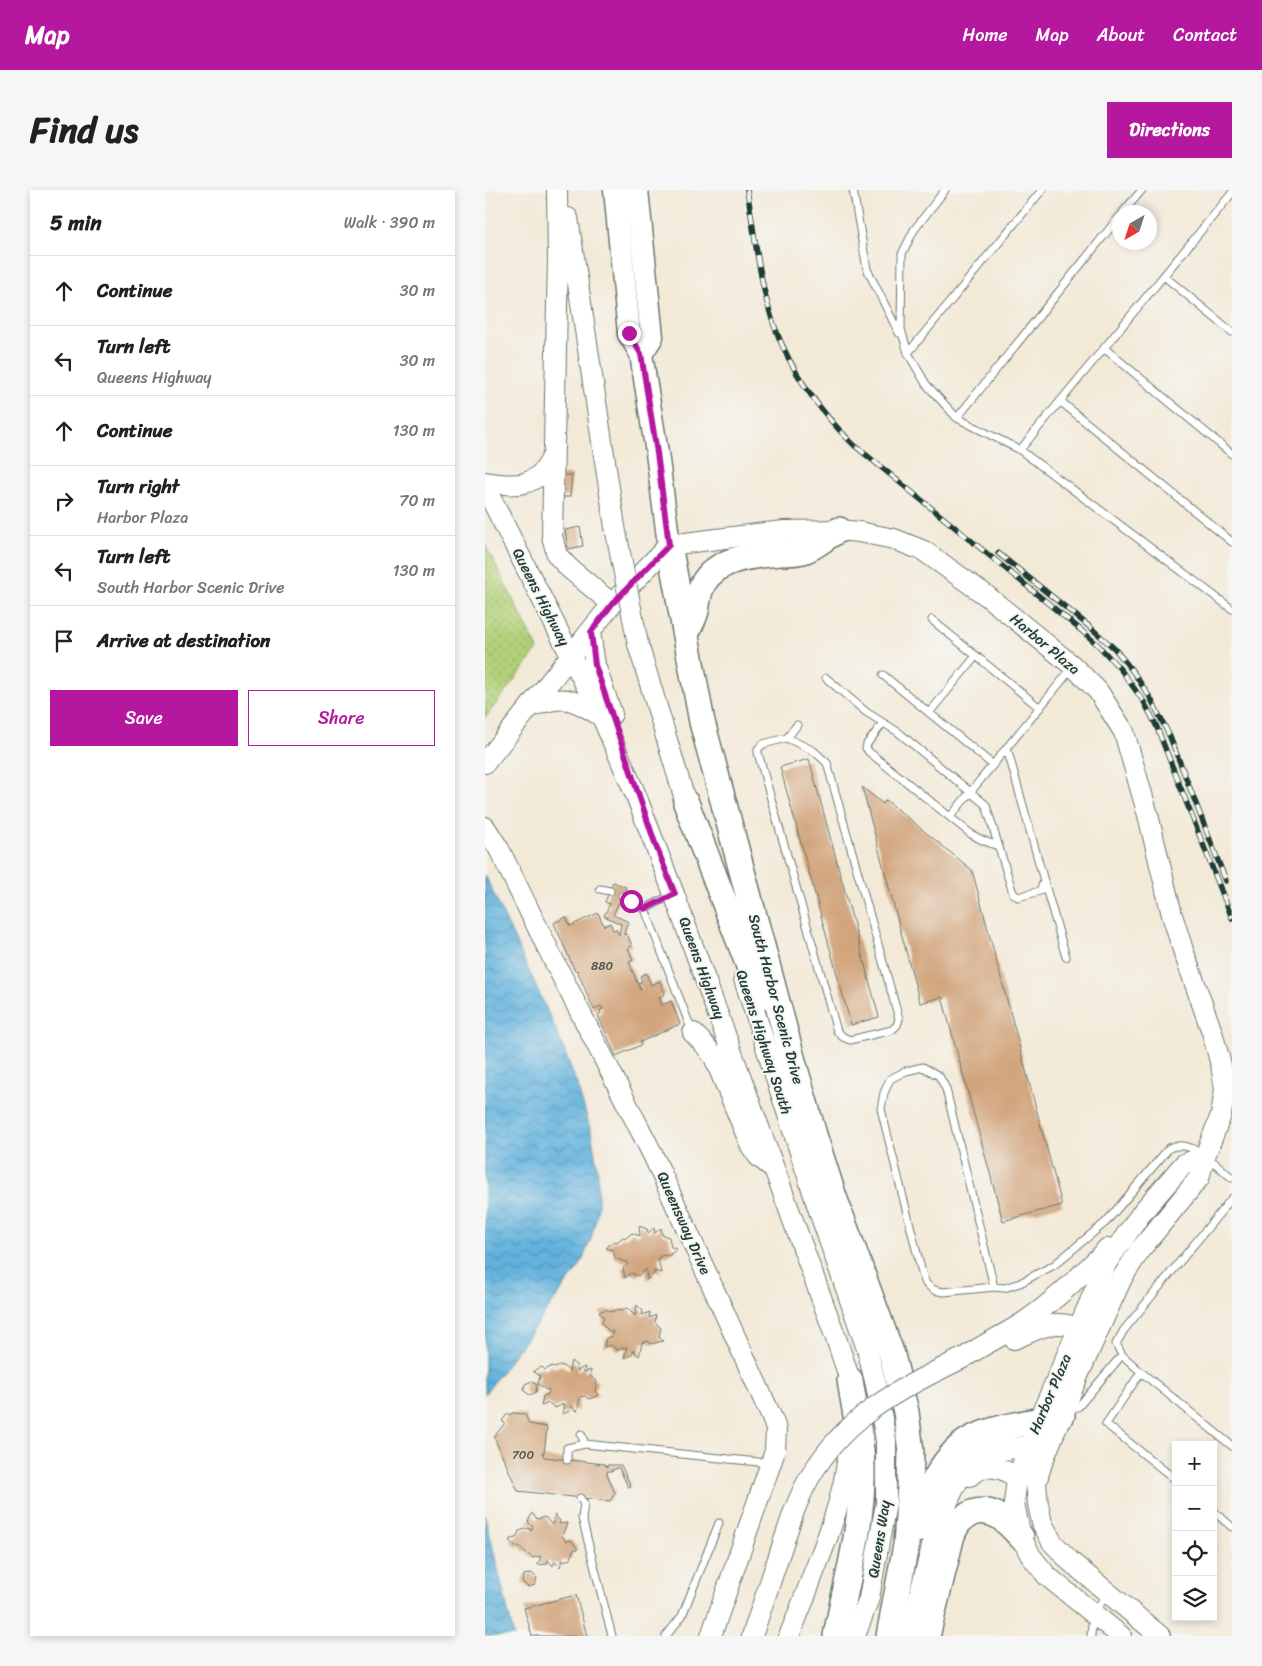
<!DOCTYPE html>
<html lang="en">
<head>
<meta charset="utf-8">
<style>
  :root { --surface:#fff; --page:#f6f6f6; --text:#202124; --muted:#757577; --line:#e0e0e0; --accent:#b5179e }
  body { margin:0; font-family:Sriracha,sans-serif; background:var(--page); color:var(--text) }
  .controls { position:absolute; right:15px; bottom:15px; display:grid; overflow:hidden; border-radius:0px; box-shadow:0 2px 8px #0003 }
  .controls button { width:45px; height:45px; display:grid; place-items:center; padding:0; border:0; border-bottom:1px solid var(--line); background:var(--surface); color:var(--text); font:25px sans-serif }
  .compass { position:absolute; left:627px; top:15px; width:45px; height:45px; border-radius:50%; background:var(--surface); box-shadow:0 2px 8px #0003; rotate:219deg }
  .stop { position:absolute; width:15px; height:15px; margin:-11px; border:4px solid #b5179e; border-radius:50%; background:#fff }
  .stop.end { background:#b5179e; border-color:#fff; box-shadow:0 1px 5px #0008 }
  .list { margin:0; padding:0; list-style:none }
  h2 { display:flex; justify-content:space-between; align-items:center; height:65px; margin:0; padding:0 20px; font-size:21px }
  h2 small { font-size:16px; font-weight:400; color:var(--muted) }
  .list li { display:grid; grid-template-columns:32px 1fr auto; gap:15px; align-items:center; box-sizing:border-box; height:70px; padding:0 20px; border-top:1px solid var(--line) }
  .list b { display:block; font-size:19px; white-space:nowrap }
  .list p { margin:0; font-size:16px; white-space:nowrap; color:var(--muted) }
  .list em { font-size:16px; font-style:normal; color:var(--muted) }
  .actions { display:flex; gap:10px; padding:15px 20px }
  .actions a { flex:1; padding:11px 0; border:1px solid var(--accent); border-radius:0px; text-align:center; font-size:18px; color:var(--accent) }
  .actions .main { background:var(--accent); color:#fff }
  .icon { flex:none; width:28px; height:28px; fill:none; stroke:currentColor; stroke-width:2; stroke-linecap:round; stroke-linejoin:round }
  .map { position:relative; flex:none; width:747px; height:1446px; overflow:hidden; border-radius:0px }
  header { display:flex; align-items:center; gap:30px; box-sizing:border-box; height:70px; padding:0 25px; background:var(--accent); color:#fff }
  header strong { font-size:24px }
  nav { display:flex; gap:28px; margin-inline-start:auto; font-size:18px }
  .intro { display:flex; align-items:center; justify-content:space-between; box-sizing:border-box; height:120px; padding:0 30px }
  h1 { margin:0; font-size:35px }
  .button { padding:12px 22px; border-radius:0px; background:var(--accent); color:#fff; font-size:18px; font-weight:700 }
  main { display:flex; gap:30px; padding:0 30px }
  aside { flex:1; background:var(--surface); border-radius:0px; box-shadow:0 2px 8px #0003 }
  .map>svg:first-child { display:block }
</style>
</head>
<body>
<header>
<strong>Map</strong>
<nav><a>Home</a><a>Map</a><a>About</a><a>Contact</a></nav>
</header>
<div class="intro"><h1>Find us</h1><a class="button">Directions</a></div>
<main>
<aside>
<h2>5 min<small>Walk · 390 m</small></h2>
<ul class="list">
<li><svg class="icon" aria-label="ahead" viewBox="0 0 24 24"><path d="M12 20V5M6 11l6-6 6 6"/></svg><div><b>Continue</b></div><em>30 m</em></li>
<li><svg class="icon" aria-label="left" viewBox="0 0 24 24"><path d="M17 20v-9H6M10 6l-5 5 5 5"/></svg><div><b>Turn left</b><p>Queens Highway</p></div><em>30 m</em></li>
<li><svg class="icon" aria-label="ahead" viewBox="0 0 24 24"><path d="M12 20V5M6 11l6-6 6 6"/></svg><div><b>Continue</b></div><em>130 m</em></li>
<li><svg class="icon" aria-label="right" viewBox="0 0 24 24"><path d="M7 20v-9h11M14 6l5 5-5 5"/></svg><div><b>Turn right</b><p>Harbor Plaza</p></div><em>70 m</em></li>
<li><svg class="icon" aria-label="left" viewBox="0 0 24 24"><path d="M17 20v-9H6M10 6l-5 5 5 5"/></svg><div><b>Turn left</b><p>South Harbor Scenic Drive</p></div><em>130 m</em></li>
<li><svg class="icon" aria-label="arrive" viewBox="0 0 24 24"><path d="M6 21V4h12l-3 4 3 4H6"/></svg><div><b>Arrive at destination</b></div></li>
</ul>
<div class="actions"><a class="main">Save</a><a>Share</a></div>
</aside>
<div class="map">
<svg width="747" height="1446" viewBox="0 0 747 1446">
  <defs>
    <pattern id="grass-dots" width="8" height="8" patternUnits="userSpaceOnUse" patternTransform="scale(1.25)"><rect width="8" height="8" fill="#b1d077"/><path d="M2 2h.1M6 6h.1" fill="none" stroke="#8faa62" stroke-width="1.8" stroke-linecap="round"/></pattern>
    <pattern id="water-waves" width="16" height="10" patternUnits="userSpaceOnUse" patternTransform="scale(1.25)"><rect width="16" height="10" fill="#62b2dd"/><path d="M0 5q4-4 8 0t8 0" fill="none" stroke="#5092b4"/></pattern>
  </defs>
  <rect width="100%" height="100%" fill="#f6f6f2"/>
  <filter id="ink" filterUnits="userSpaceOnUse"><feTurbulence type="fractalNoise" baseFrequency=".02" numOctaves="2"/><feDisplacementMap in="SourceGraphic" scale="10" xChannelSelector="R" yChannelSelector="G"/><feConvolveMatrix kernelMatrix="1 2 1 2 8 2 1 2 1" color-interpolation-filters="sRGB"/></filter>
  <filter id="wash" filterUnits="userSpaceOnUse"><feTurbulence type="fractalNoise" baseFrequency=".0096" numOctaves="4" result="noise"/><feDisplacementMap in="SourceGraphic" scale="20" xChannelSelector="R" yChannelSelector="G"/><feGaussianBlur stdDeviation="1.12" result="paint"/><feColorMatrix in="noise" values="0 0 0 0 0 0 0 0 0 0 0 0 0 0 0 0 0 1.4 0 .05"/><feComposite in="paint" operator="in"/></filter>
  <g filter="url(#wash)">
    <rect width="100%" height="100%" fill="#f3e9d7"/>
    <path fill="url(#grass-dots)" stroke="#688656" d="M0,354L53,459L0,528Z"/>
    <path fill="url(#water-waves)" stroke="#407888" d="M0,685L72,842L92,894L106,941L113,982V1019L106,1049L95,1076L0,1204Z
      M0,1325L29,1446H0Z"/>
    <g id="blocks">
      <path fill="#d2a57d" d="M76,285H87L85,307H77Z
        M95,337L98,356L83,359L80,340Z
        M324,569L394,827L366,835L295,577Z
        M377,597L398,614L401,610L487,680L577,1015L518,1031L457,807L435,813Z
        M128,692L141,697L128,725L144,732L141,736L139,745L142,744L147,756L143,758L148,770L144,772L155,800L157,799L153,793L157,791L155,786L161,783L166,795L175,791L180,804L174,807L177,815L186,811L195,834L155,852L156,855L131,866L113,825L116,823L115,820L118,819L116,816L109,820L92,780L90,781L69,733L81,727L85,736L113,723L119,736L125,733L128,740L131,739L134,745L136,734L119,726L125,714L120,712Z
        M154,1036L162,1039L163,1043L169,1038L170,1043L176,1038L177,1045L184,1047L186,1057L192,1059L183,1066L178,1065L173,1068L176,1083L169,1081V1084L162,1090L161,1079L153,1086L146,1083L140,1088L138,1078L142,1075V1070L140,1072L130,1068L128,1060L121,1058L129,1051L132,1052L138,1047L141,1048L147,1043L155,1046Z
        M152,1115L158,1121L157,1125L165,1122L164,1128L171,1125L170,1132L176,1138L174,1147L178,1151L166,1154L163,1151L157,1153L154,1166L148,1160L147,1165L139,1168L142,1157L132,1160L126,1155L119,1157L121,1148L127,1146L128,1141L125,1142L117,1134L119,1127L114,1122L122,1119L125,1122L133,1119L135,1121L142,1118L150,1126Z
        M86,1171L92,1176V1181L100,1177L99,1182L106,1180L105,1186L112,1192L110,1201L114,1205L104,1209L100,1206L95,1207L92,1222L86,1216L85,1221L77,1224L79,1214L70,1218L64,1213L56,1216L58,1206L63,1204L64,1199L61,1200L53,1194L55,1186L48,1181L57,1177L60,1180L67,1176L70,1178L77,1175L84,1181Z
        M47,1191L52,1195L51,1202L45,1205L39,1201L40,1194Z
        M23,1223L25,1225L27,1223L40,1224L44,1234L62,1237L59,1263L57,1262L59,1267L119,1274L122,1277V1275H136L146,1296L143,1297L134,1277L126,1281H122V1284L130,1303L125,1311L33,1301L9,1247L20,1233L17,1231Z
        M47,1323L52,1329L60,1327L67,1335L70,1325L75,1331L74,1334L82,1333L77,1346L81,1351L86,1350L93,1359L88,1360L86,1369L77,1371L75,1377L70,1372L68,1376L63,1370L62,1374L53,1375L56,1366L47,1368L41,1362H39L34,1356L30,1357L24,1350L31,1348L34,1341L44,1338L46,1341L48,1337L43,1332Z
        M47,1383L52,1388L50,1395L43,1397L37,1392L39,1385Z
        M91,1405L102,1446H47L39,1418Z"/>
    </g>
  </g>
  <g filter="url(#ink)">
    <use href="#blocks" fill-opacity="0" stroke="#69796d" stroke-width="1"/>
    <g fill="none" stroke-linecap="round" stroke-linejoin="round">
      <g stroke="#69796d" stroke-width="9">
        <path id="lane" d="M368,0L382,79L414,143
          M460,0L429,40L417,64L416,139L423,163L441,194L472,228L535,260L747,419
          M638,22L657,0
          M679,86L747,142
          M619,158L747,264
          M423,163L557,0
          M575,211L747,352
          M472,228L634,27
          M535,260L747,3
          M447,430L555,518
          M398,485L508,575
          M341,488L381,522L413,542L501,615L528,703L533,707L555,701L559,691L522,558
          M444,523L491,466
          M398,533L382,554L381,558L384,562L486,644L497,650L513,656
          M302,548L329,561L342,573L414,829L412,835L407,840L365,850L358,847L352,841L273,563V559L278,554L302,548L312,535
          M465,627L588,477
          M559,691L581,767
          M115,699L125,701
          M137,706L160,719L207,841
          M160,719L186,705
          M747,1008L639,1140L631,1154L637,1165L656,1182L747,1256
          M509,1097L461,899L454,886L438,877L421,881L405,889L399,903L396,919L437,1083L441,1094L449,1100L458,1102L509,1097L519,1098L535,1093L569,1075L621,1032L684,958C707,948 730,974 747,988
          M656,1182L621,1234L691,1290
          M584,1221L594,1216L637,1165
          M96,1244L100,1254L283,1273
          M82,1270V1258L100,1254
          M95,1308L99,1314L97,1328L127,1446
          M728,1321L747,1337
          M181,1446L197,1426L234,1333
          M606,1446L608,1423L622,1405"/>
      </g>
      <g stroke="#69796d" stroke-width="22">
        <path id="secondary" d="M72,0L73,69L67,346L72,365L84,378L127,414
          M83,28L130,337
          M0,292C31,297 54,298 68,265
          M0,297L117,527L150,603L189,704L352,1151L365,1190V1205
          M105,442L110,475L127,524
          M153,454L205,626
          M45,517C78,504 88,508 117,527
          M0,573L127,414L184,355L280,343L300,341L354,340L374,342L409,349L439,361L502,406L588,476L613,501L639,542L663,625L687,725L698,760L727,842L736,875L740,899L736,925L720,966L714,988L655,1060L637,1088L592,1188L557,1273L551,1293L553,1314L557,1333L567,1352L586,1372L675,1446
          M0,637L14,659L68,769L168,965L287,1228L291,1239L290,1261L226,1446
          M259,789L335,1024L382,1159L391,1195L401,1250V1313L384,1408L370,1446
          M208,843L220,855L229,867L266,956L274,967L288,978
          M529,1149C561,1136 571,1126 605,1143
          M483,1165C501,1153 521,1144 539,1132C570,1111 597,1085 623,1058
          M485,1286C499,1273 518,1276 532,1289
          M267,1446L309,1321L318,1300
          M304,1446C313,1425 321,1404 329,1382C348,1335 364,1290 365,1239
          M424,1446C437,1399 445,1352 465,1307C471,1295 476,1281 487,1272C506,1258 531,1260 553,1253
          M636,1446L562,1386L546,1366L536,1347L529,1313L532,1289L553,1232L622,1072L658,1021L699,974L720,966"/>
      </g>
      <g stroke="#69796d" stroke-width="25">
        <path id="primary" d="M130,0L144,143L156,164L172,263L184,355
          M152,0L167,147L156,164"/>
      </g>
      <g stroke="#69796d" stroke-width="28">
        <path id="highway" d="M184,355L217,532L306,864L329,945L349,1007L407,1165L421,1222L426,1262L425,1296L421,1355L404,1446
          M202,442C205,435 209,429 211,421C213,411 213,401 219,392C235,367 268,366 295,363C302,363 311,363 318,361C331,357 341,346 354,340
          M201,613L276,807
          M432,1340C438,1309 458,1262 488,1248C516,1235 548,1233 577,1225
          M351,1446C361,1394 376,1342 377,1288C378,1255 370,1223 365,1190
          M442,1446L467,1345C469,1341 471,1336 474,1332C478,1328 483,1325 487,1323C509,1316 523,1333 536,1347"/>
      </g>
      <use href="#lane" stroke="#fff" stroke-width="7"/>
      <use href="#secondary" stroke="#fff" stroke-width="20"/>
      <use href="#primary" stroke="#fff" stroke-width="22"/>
      <use href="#highway" stroke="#fff" stroke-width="25"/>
      <g stroke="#1f3d34" stroke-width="5.5">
        <path id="rail" d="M262,0C270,45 274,92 289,135C306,182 334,221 369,255L597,441L613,455L636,480L659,512L671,535L747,728
          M513,363L605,437L630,459L649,483L666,509L685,547L741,691"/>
      </g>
      <use href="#rail" stroke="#f6f6f2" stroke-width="4" stroke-dasharray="11" stroke-linecap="butt"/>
      <g stroke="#69796d" stroke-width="22" stroke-linecap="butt">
        <path id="secondary-bridge" d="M130,337L153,454
          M318,1300C353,1229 412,1200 480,1167"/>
      </g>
      <use href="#secondary-bridge" stroke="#fff" stroke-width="20"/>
    </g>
  </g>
  <g fill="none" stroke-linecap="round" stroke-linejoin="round" filter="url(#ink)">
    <path stroke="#b5179e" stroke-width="6" d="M144,143L156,164L172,263L184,355L127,414L106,442L110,475L171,656L190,704L160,719L146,711"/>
  </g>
  <g text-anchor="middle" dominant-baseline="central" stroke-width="4" stroke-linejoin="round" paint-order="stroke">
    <g font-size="12" fill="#4c5746">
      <text x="117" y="776">880</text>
      <text x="38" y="1265">700</text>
    </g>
    <g font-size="15" fill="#1f3d34" stroke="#f6f6f2">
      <text transform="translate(56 407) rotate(63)">Queens Highway</text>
      <text transform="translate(560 454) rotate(40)">Harbor Plaza</text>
      <text transform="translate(217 778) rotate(70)">Queens Highway</text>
      <text transform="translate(291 809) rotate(75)">South Harbor Scenic Drive</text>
      <text transform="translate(279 852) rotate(72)">Queens Highway South</text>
      <text transform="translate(199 1033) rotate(66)">Queensway Drive</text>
      <text transform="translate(565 1204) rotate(-67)">Harbor Plaza</text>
      <text transform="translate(394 1349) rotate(-81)">Queens Way</text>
    </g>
  </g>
</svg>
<div class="controls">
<button>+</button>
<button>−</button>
<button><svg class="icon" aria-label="locate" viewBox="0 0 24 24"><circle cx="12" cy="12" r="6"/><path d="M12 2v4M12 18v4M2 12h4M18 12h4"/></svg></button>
<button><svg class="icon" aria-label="layers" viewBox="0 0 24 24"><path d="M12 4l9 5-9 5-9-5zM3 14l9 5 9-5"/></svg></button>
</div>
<svg class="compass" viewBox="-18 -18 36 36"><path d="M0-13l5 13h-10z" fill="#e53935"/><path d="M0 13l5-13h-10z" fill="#757577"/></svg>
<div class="stop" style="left:146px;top:711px"></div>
<div class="stop end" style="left:144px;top:143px"></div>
</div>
</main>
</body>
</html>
